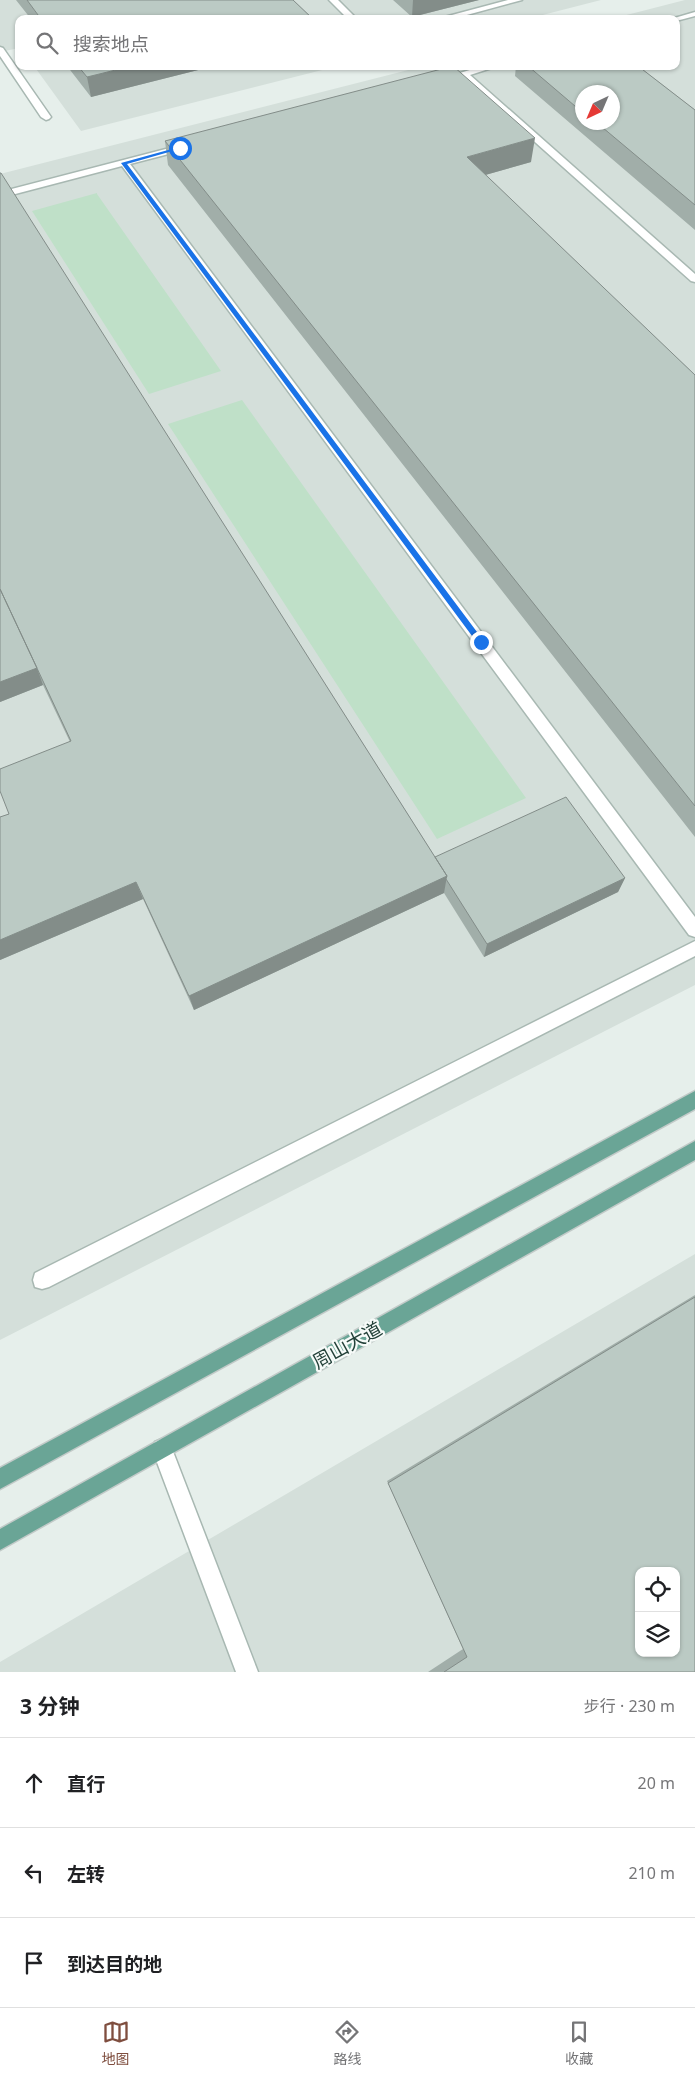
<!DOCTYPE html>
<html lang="zh">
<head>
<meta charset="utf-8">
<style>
  :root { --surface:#fff; --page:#f2f2f2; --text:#202124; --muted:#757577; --line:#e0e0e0; --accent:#7f4e3f }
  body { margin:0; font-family:"Noto Sans","Noto Sans SC",sans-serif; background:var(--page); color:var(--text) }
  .controls { position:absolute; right:15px; bottom:15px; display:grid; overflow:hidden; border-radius:10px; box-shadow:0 1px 4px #0004 }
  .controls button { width:45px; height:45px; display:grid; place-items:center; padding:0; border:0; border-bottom:1px solid var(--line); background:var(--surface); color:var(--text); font:25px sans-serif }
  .compass { position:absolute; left:575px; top:85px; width:45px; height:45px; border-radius:50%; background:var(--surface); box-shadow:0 1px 4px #0004; rotate:224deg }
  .stop { position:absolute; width:15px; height:15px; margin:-11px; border:4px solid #1a73e8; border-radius:50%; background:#fff }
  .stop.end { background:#1a73e8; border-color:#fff; box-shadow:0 1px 5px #0008 }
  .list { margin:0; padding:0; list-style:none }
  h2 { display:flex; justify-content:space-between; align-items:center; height:65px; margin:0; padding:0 20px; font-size:21px }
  h2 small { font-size:16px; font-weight:400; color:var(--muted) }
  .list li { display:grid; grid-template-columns:32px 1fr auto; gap:15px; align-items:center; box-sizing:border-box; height:90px; padding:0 20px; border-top:1px solid var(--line) }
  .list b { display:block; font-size:19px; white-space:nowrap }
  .list em { font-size:16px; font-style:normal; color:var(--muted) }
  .icon { flex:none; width:28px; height:28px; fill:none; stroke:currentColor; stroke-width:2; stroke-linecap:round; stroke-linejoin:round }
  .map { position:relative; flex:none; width:695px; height:1672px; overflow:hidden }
  .search { position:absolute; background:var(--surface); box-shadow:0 1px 4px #0004; left:15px; right:15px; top:15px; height:55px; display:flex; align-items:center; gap:12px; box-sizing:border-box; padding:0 18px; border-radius:10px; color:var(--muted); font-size:19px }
  .sheet { height:335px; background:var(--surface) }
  nav { display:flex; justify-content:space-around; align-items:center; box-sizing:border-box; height:70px; border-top:1px solid var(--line); background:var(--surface); font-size:14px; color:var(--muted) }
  nav a { display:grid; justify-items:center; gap:2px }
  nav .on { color:var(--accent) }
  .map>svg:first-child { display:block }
</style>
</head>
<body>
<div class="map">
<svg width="695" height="1672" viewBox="0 0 695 1672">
  <rect width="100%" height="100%" fill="#e6efeb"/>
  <path fill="#d4dfda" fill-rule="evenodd" d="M0,0H601L527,19H19V48L0,52Z
    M685,0H695V985L0,1340V174L424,66H676V19H611ZM582,92H612V122H582Z
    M34,66H338L81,131Z
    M695,1254V1672H0V1662ZM639,1571H676V1653H639Z"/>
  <path fill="#bfe0c8" d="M97,193V194L221,371L149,394L32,211Z
    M242,400L526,798L437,839L168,424Z"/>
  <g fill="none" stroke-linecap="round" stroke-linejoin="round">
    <g stroke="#a8b8b2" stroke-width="3">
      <path id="service" d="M329,0H338L357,19H348Z
        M508,0H522L452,19H437Z
        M695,12V16L676,21V19H671Z
        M0,47L3,48L51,117L49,119L46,120L41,117L0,56Z
        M483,66H498L470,75L695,274V282L691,281L462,77L444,82L440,79Z
        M185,144L190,147L188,149L130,164L695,917V937L689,935L122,166L0,198V192Z
        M695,941V956L49,1287L42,1289L35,1287L33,1280L35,1273Z
        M162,1439L169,1442L172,1449L258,1672H236L152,1449L155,1442Z"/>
    </g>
    <g stroke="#c2cac8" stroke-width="3">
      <path id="primary" d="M695,1091V1109L0,1489V1468Z
        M695,1141V1160L0,1550V1529Z"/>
    </g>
    <use href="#service" fill="#fff" fill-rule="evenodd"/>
    <use href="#primary" fill="#6aa596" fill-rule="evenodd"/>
  </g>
  <path fill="#a1aea9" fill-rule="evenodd" d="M16,0H293L313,19H31Z
    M393,0H479L412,17Z
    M67,66H214L91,97Z
    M516,66H638L695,110V230L515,76ZM582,92L612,122H582Z
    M165,141L531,162L485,175L695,375V837L168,165Z
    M0,173L435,857L625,878L618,892L484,957L444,893L194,1010L143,899L0,960V817L9,814L70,742L43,685L0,702Z
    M695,1295V1672H428L463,1649L387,1481Z"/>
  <path fill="#838d89" d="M413,0H479L412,17Z
    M132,66H214L91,97L87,77Z
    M535,138L531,162L464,181L467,157Z
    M37,668L43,685L0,702V682Z
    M447,876L444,893L194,1010L189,996Z
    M625,878L618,892L484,957L487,944Z
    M136,882L143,899L0,960V940Z"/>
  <path fill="#bbcac4" stroke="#838d89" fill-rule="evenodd" d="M27,0H293L313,19H41Z
    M78,66H132L87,77Z
    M453,66L535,138L467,157L695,375V806L165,141Z
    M528,66H638L695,110V205L596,122H612V92H582V112Z
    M0,173H1L447,876L189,996L136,882L0,940V817L9,814L0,791V769L71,741L0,589Z
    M0,589L37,668L0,682Z
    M566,797L625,878L487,944L446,879L447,876L435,857Z
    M695,1297V1672H444L467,1657L388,1483ZM639,1571H676V1653H639Z"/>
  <path fill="#1a73e8" d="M179,147L183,148L127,164L483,640V644H478L121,163Z"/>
  <g text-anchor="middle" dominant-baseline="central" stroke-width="4.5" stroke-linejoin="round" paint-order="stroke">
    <g font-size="19" fill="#24423a" stroke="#f7fbf9">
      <text transform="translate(347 1345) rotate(-29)">周山大道</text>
    </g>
  </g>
</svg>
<div class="controls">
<button><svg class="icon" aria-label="locate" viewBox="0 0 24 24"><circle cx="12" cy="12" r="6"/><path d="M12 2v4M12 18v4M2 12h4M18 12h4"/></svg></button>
<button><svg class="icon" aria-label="layers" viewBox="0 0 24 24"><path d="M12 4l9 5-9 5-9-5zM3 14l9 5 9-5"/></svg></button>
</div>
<svg class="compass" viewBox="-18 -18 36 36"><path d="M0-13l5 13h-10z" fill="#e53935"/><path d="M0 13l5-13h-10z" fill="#757577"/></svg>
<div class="stop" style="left:180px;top:148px"></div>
<div class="stop end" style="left:481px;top:642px"></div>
<div class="search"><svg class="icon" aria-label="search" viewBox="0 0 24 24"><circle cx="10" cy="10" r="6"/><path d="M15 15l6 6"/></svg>搜索地点</div>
</div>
<section class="sheet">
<h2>3 分钟<small>步行 · 230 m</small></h2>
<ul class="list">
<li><svg class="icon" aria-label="ahead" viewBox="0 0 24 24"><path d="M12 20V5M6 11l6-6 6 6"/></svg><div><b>直行</b></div><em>20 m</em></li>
<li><svg class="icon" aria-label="left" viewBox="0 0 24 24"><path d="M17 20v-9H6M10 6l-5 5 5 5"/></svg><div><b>左转</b></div><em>210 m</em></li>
<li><svg class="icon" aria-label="arrive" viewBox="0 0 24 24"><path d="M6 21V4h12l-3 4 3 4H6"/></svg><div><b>到达目的地</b></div></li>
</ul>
</section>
<nav>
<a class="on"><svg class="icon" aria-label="map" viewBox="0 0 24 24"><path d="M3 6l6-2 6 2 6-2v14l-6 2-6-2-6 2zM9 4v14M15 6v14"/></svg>地图</a>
<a><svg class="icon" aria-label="directions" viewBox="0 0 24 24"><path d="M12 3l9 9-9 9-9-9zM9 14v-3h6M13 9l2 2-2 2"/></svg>路线</a>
<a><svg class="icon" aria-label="saved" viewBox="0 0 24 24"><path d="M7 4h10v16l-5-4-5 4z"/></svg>收藏</a>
</nav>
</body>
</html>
